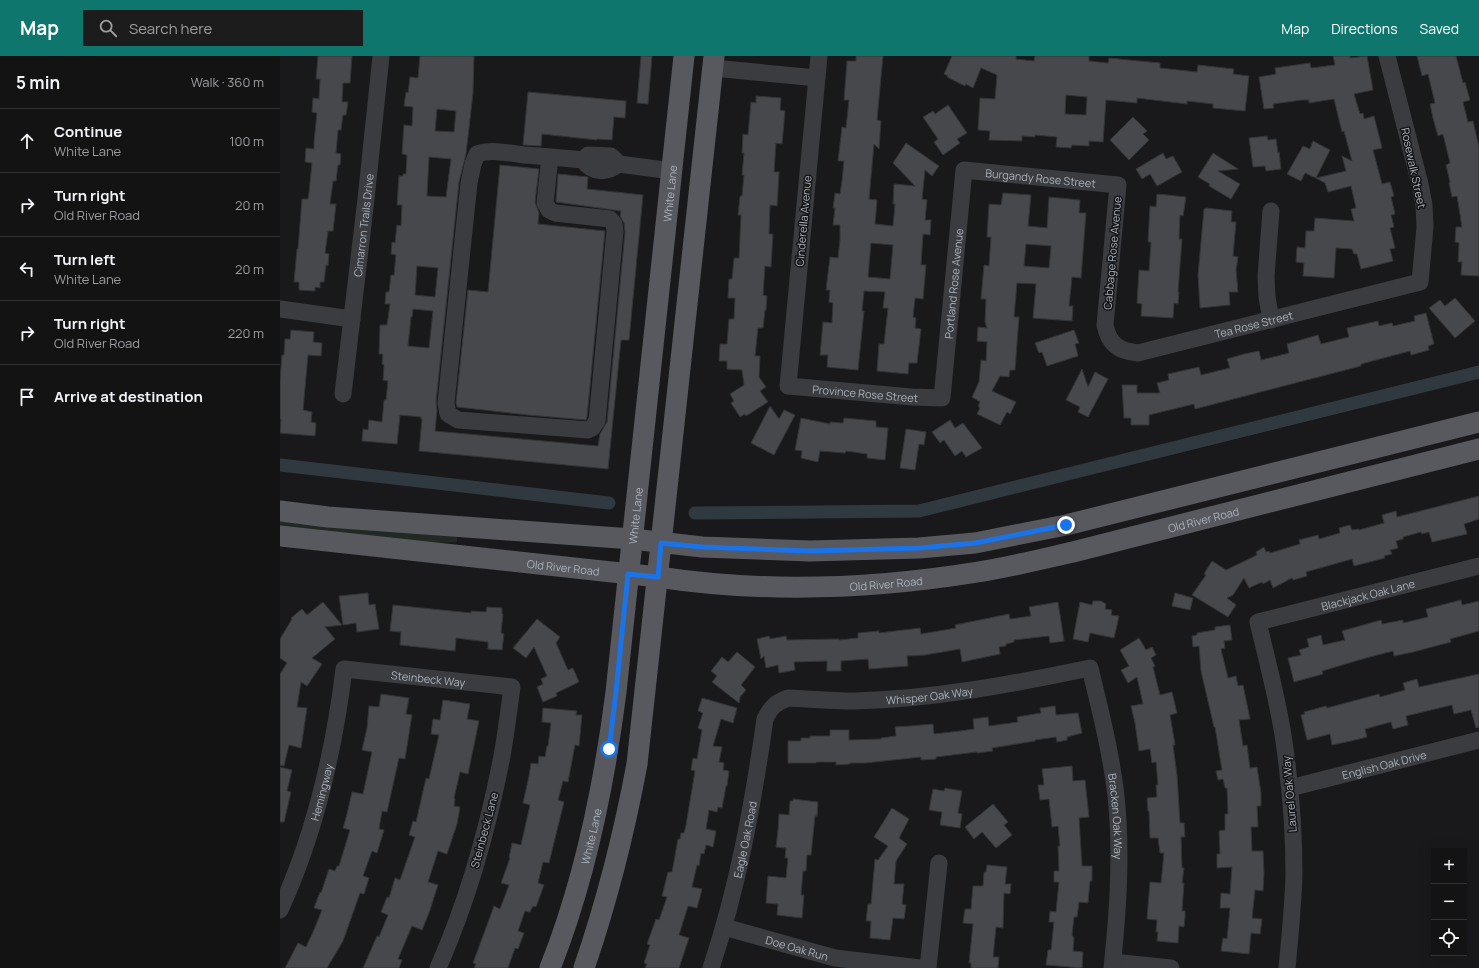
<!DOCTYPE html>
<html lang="en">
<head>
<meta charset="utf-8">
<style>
  :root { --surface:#131314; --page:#1c1c1d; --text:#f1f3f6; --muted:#9d9ea0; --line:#323234; --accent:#0f766e }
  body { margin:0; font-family:Manrope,sans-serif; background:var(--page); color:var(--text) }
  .controls { position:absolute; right:12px; bottom:12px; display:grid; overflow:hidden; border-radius:0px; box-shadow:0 4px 16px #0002 }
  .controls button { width:36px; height:36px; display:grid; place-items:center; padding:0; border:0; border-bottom:1px solid var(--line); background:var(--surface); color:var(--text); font:20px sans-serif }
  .stop { position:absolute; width:12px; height:12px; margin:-9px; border:3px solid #1a73e8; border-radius:50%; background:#fff }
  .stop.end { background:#1a73e8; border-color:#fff; box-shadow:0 1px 4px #0008 }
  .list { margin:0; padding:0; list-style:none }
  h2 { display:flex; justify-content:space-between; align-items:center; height:52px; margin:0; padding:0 16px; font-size:17px }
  h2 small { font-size:13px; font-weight:400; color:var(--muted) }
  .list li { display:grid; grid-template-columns:26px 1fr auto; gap:12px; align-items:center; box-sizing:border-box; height:64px; padding:0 16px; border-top:1px solid var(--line) }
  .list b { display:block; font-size:15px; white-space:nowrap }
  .list p { margin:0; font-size:13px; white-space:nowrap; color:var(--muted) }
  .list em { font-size:13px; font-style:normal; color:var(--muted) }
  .icon { flex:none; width:22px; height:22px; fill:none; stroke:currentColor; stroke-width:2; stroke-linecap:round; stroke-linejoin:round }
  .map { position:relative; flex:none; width:1199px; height:912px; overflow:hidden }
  header { display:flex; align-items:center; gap:24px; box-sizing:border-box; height:56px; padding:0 20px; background:var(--accent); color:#fff }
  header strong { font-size:19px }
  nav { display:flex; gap:22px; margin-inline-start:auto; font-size:14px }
  .search { width:280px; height:36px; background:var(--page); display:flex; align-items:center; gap:10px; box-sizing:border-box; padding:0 14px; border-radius:0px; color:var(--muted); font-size:15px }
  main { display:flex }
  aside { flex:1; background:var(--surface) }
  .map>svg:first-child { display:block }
</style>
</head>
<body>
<header>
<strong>Map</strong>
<div class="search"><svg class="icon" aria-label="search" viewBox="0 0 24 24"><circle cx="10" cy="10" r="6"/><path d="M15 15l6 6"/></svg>Search here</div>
<nav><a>Map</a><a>Directions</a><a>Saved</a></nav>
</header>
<main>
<aside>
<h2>5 min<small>Walk · 360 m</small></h2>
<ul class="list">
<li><svg class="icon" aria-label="ahead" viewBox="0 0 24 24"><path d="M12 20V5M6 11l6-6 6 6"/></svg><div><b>Continue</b><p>White Lane</p></div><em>100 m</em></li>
<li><svg class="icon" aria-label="right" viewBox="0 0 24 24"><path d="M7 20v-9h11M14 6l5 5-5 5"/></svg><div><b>Turn right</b><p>Old River Road</p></div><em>20 m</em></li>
<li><svg class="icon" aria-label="left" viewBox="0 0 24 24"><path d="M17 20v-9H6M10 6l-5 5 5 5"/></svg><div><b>Turn left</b><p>White Lane</p></div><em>20 m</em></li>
<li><svg class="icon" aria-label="right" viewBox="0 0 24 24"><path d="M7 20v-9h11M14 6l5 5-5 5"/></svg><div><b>Turn right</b><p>Old River Road</p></div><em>220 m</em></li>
<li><svg class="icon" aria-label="arrive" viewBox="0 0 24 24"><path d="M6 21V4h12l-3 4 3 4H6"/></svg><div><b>Arrive at destination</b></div></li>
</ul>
</aside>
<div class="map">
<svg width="1199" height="912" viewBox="0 0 1199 912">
  <rect width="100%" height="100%" fill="#19191b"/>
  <path fill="#212922" d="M0,463L177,481V486L149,487L0,469Z"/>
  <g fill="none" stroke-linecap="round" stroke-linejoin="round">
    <path stroke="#30393f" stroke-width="13" d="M0,409L329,447
      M415,457L639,455L1199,316"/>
  </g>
  <path fill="#46484b" stroke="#333437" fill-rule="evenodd" d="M38,0H72L70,27H63L62,46H68L66,59H63L61,74H58L56,97L61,98L60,109H58L56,125H53L50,148H56L53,175H48L45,197L49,198L48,210L46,209L44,226H40V232L35,231V235L19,234V226H14L17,193H18L22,143H28L29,137L32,107L25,106L26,92L34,93V86L37,57L32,56L33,42L39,43L40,23H36Z
    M140,0H194L193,37L186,98L179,126L156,346L157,354L155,375L318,390L320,378L327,366L345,176L344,167L340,160L341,155L276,146L278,118L308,121L307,133L363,139L349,284H341L328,413L139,395L142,363H141V361L120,359L117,388L82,385L83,373L88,374L89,364L102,366L104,344H106L108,325L103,324L104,309L102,308L103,298H99L100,269H107L110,248H105L106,236H109L111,219H114L116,199L111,198L112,186L115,187L117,169L121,170L122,149H117L119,120H123V118H126L127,99L122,98L124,69L132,70L133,51L124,50L126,36L128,37L130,21L138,22ZM157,53L176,55L174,76L155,75ZM149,101L171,103L166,141L147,140ZM137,210L158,212L155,241L135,239ZM133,253L153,255L149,292L128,290L131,261H132Z
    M361,0H372L368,48L357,47Z
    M576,0H603L597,64L601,65L599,93L594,88L589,143L597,144L595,168L613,170L615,148H613L614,128L635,130L613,107L626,87L659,110L652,120L645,114L642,143L647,144L645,164H651L650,179L643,178L641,209H646L643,243L635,242L633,261L636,262L635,272L641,273L637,307H629L628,318L597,315L599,288H604L608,252H603L605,236L584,235L582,255H584L578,314L547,311L548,299H540L543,266L552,267L553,247L549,246L550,234H546L550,201L558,202L560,183V169H553L555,152H553L555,137L560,138L562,125L564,105H558L562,71L566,72L569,44H564L567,5H576ZM591,187L613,189L610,223L588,221Z
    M672,0H736V3L754,5L755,0H809V5L828,7L829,2L880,7V12L917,16L918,9L954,13L953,18L969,20L965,55L933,52V48L907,45V48L857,42V47L826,44L823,86L809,85V90L792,89L791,92L776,91L777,81L755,79V81L742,80V85L709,84L710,75L698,74L700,42L715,43L717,19L701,12L693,32L686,28L685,30L667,21L668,20L664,18ZM786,39L807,41L806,59L785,58Z
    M1053,0H1070V2L1087,0L1093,34L1074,38L1080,58L1083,57L1084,63L1094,60L1102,92L1093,94L1102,128L1110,126L1114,140L1111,141L1115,158L1111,159L1114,171L1110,172L1115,192L1110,193L1113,205L1081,213L1077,198H1074L1072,193L1056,192L1054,222L1023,220L1024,207L1016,206L1017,191L1025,192L1026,175H1034L1035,162L1074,165L1071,153L1076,152L1071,130L1048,136L1045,127L1036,122L1066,115L1062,100L1072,105L1064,75L1062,76L1054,43L1029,47V44H1022L993,48L994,52L984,53L979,21L996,18L995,12L1030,7L1031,12L1055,9Z
    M1137,0H1176L1183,27L1185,26L1190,44L1183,46L1188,66L1193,65L1199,91V220L1181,219L1182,206H1178L1179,187L1175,186L1176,171H1182L1177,140L1172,141L1169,127L1170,126L1166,109L1170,107L1163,78L1158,80L1153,62L1150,48L1155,47L1148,18L1142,20Z
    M248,36L346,45L345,62L334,61L332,84L317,83V84L262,78L261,90L243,89Z
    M476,40L501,42L500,54L505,55L502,88L496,87L494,116H499L498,134L497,150L490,149L489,178H493L491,211L485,210L483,239L487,240L486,254H485L483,272H478L475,300H480L479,321L486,331L480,335L488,346L466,360L465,358L460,361L451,347L454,345L450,338L464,329L462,314L447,313V305H439L440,288H447L449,263H454L455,242H448L449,223H452L454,202H459L461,159H458L460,140H462L464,119H462L464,97H462L463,78L468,79L471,46L476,47Z
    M668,49L687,77L677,83L680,87L663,99L654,86L658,83L643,61L653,55L655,58Z
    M853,61L867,75L863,78L869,84L849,104L830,84Z
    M987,80L988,84L996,83L998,97L999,96L1001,113L986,115L985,110L973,111L969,82Z
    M1033,85L1050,94L1036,122L1025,117L1021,125L1007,118L1023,90L1030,93Z
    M883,97L886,103L893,100L902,116L877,130L870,118L862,123L856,113Z
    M933,97L958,113L938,115L960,128L951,143L929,130L930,128L918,121Z
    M220,109L259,113L255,146L259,157L258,168L325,175L307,361L306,364L248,359L177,351L176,347L188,234L208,236Z
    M723,137L751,139L748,170L767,172L769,141L800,144L799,157H806L801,222L792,221L789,250H793L792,265L753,262L756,228L737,227L734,261H739L735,314H730L729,321L720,320L712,335L736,346L730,358L727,356L720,369L697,358L700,352L698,350L700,346L692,341L699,326L701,304L706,305L707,286L697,285L698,271L707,272L705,266L706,243H701L704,209L709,210L711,181H707L709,148L721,149ZM746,188L771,190L769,212L744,210Z
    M877,138L906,141L903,160L900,159L899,183H902L898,236H899L898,248L894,247L893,262L861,260L862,248L857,247L859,214L869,215L871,186H868L870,150L876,151Z
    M926,152L952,155L951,166H956L953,200L958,201L956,214L958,236H949L950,249L920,252L918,219L924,153Z
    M1175,242L1195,265L1175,282L1149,252L1160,244L1165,250Z
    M1146,257L1154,288L1148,290L1149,294L1131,299L1130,295L1081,308V310L915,353L914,348L869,359V369H851V362H844L842,329H857V337H880L877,327L889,324L888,318L919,311L921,319L950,312L947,303L964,298L979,295L981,304L1009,297L1007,288L1024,283L1038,279L1041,288L1069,281L1067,272L1098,265L1099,270L1112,267L1113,270L1135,265L1134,260Z
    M11,274L34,276L33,286L42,287L41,300L28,299L23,354L32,356L31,366L36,367L35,380L0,377L1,363H0V325L2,299H4L5,283H10Z
    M794,274L799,287L795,288L798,300L767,310L762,296L759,297L755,287Z
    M802,313L808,331L815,316L828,323L808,361L798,356L800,351L786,344Z
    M490,350L499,363L504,354L515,359L494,399L471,387Z
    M521,362L550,368V366L563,367L564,362L596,365V371L608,372L605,404L587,402V398L566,395L565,397L540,395L538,406L521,402L522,395L515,394Z
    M670,364L675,372L683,367L702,392L686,401L682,395L675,400L664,384L660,387L652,376Z
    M626,373L646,376L644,389L639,388L635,414L620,412Z
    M1199,440V463L1184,468L1187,478L1152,486L1149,476L1142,478L1141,476L1123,481V483L1116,485L1118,492L1110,494L1112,498L1104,500L1105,502L1074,510L1072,503L1026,516L1027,520L1013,524L1012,522L993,532L990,524L983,528L982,526L969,532L964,522L953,539L947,542L956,549L948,561L912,539L926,519L924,518L932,505L946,514L977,499L976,496L984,491L986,496L989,495L990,497L1020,488L1019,484L1038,479L1039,483L1060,477L1059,472L1070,469L1072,474L1079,473V474L1104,467L1102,459L1116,455L1117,461Z
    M88,537L89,549L95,548L99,573L77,576L76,567L63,569L59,540Z
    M895,537L913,542L910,554L892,550Z
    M1181,544L1182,549L1199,545V575L1170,583L1171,586L1133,596L1114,600L1113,595L1086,602L1042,615L1043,618L1014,626L1008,602L1021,599L1019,594L1029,591L1027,583L1041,579L1043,589L1065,584L1062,575L1101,564L1102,568L1123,564V567L1148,561L1146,553Z
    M813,545H821L826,548L825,553L832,554L831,559L839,560L834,582L810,577L808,586L793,583L800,546L812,549Z
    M43,546L62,569L45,571L55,583L32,602L42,608L27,630L21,626L17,651L27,652L21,692L9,689L4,710L0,709V618L7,607L0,602V583L12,563L11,562L22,553L27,559Z
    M778,546L784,585L770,587L769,580L734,584V586L726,588V590L719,591L720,598L682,606L680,593L645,599L627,600L628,610L589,613L588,603L561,605V615H547V605L514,606L515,614L499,617L498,609L486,612L484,600L481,603L477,583L489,580L490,583L506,580L507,584L559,583V584L578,582V577L599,575V577L640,572L641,578L676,572L675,569L729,558L730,563L751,560L749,551Z
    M113,549L191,557V555L206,556L207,551L222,552V558H223L221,577L224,578L222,594L208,593V586L176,582L175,595L120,589L121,576L110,575Z
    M257,563L280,581L276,587L288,614L293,612L299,626L276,637L277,640L263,646L257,631L263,628L261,623L267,620L254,591L246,602L233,592Z
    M950,569L952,584L944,585L945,592L941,593L948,622L956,620L958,630L963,629L970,663L959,664L963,690L967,689L970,712L977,711L981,737V750H977L978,771H971L972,795H983L984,818L983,835L975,834L972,862L982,863L980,878L971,877L969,898L941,895L943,882L947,883L950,852H940L941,837L950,838L952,811L937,812V798H940L939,775L945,774V758H948L947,732H945L943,723L938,724L936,715L942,714L935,671H934L921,615L919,590L913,591L912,580L917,579V577L935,574V571Z
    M859,582L866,594L872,591L876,599L871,602L875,610L873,611L880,639L892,636L897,657L890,659L895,689H893L897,719L900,767H904L905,781H901L902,812H904L902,827H904L902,855H905V861L904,871L899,870L898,887L877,885L878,876H876L877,864L867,863L870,826L881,827L884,797H880L878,782H870L869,755H868L867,742L877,741L876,729H878L876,706L872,707L870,693L859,695L855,667L851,650L863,648L857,621L848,627L841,614L849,610L840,594Z
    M457,596L475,611L461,629L466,634L460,641L459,647L432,626L437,620L431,615L442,601L448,606Z
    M1199,618V671L1196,672L1191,654L1174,658L1172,649L1126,660L1128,669L1113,673L1111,666L1085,673L1087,681L1071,685L1052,689L1050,678L1027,684L1021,659L1025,658L1024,656L1046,650L1047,652L1099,638L1100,641L1125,634L1123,627L1137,623L1139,631Z
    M101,638L129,642L126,658L132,659L125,703L119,702L107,756L102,755L99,773L104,774L97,797L92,795L83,820L89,822L84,838L80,837L63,885L47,912H5L18,887L26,891L33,876L42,854L34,852L40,836L41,837L49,813L55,815L57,810H59L70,774L63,772L67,758L72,736L83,738L92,696L82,694L87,672L89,650L99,651Z
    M422,642L457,652L453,667L441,663L433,690L442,691L439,706L444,707L443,714L449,715L447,730H446L442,752L438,751L437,756L429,754L426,773L436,775L433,791L426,789L424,798L421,797L419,810L417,809L412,831L422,833L417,852L408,850L399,879L409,882L399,912H365L367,908L364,907L370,889L367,888L376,863L379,864L387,841L382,840L388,816H392L398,783H400L401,777H404L406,769L415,715L411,714L413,702L417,703L422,674L418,672L423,657L418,655Z
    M163,644L190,648L187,663L199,665L188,718L180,716L174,742L175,743L174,750L180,751L177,768L167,798L158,795L148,826L158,829L149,857L142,874L132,870L118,903L122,904L119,912H83L97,880L99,881L108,859L101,856L107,841L109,842L115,822L120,824L135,781L129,779L133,765L136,766L146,722L149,723L159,679L151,678L153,663L160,664Z
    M775,650L776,659L798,657L802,677L787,681V684L777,686L776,681L755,684V685L712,692L713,695L697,697V696L656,701V703L641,704V701L585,707H570V708L556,709V706H536V707H508V685H521V682H530V680H550V674H569V684L601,683V682L616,680L615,671L630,670L653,668L654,678L680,675L694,673L693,663L708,661L709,670L738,666L737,661L761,657L760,652Z
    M263,652L297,655L296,659H302L299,690L295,689L288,726L283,725L278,744L284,746L269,807L263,806L258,827L264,829L256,851L253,850L250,856L245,855L238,875L244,877L238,893L235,892L228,912H194L196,908L193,907L214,850L220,853L229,829L221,827L230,802H229L232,787L241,789L250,749L243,747L249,720L251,707L258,708L259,700L265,701L267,690H268L271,667L262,666Z
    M792,710L793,725L805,724L809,761L799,762L802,810H812V825H810L808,847L799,846L797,861H794L792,879L794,882L793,895L803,896L802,912L766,909L768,894H771L774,866H769L770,855L776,856L779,826H774V815H779L778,790H780L778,770L772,771L769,743L760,744L758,729H764L762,713Z
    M0,711L12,714L7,735L11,736L4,766H0Z
    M665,732L682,735L678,757L682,758L680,772L660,769L662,756L649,754L653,733L664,735Z
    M513,743L538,746L537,760H535L531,799H527L526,815H523L521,839H524L522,862L497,859L498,848L486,847L488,820L506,822L508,802H505L506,792L496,791L498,774L499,758L509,759L510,745H513Z
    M713,748L728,766L724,769L732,779L716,792L702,776L694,783L685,771Z
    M612,752L629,763L619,782L627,788L616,805L614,828H624L622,848L626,849L624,863L613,862L610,884L590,882L591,865H586L588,848H591L595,803L598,804L608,790L594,781Z
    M707,809L727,811L725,828H731L730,838L724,837L723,872L716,871L713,901H719L718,912H691V907H689L693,868L683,867L685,853H691L693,830H703L704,816H706Z"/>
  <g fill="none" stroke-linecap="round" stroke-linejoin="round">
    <g stroke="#3a3c40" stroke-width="17">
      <path id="s1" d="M539,0L508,330L632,341L662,342L684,114L838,129L825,269C829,288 838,295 858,297L1140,226L1145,171L1144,149L1140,128L1107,0"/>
      <path d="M433,12L537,22"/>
      <path d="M270,101L265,147L269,154L275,157L330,163L334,168L335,175L317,365L312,372L308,374L178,364L168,358L166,347L189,127L193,108L197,98C211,93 229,97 244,99C263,100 283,102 303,104"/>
      <path d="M339,108L331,100L308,99L303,104C313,118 327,117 339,108L392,115"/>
      <path d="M0,253L72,263"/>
      <path d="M991,264L987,241L986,220L991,155"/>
      <path id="s2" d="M63,338L86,143L101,0"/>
      <path id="s3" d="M1010,732L1199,684"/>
      <path id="s4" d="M0,854C35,778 54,695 64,613L232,631C229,654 226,677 222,700C208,773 188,844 158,912"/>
      <path id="s5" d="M444,871L555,902L640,912"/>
      <path d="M833,906L891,912"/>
      <path id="s6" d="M431,912C458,831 473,748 485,663C491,651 495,647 508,642C530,643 552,645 575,645C654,643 733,628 810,612C820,654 831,696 836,740C842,797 838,855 832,912"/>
      <path d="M648,912L659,807"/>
      <path id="s7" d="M1007,912C1010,881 1013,850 1014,818C1014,772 1010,725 1003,679C997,641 987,604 978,566L1199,510"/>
    </g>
    <g stroke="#57595f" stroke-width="21">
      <path d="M0,455L48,461L352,483L422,491L530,495L639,492L695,487L786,469L1199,366"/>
      <path id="s8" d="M0,480L378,521C483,537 593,533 698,516C730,511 762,503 793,496L1199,393"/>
      <path id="s9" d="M270,912C305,824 324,731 336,636L404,0"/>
      <path d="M304,912C327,845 344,778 357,708L434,0"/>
    </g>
  </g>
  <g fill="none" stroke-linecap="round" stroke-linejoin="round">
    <path stroke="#1a73e8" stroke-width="5" d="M329,693L336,636L348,518L378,521L381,487L422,491L530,495L639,492L695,487L786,469"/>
  </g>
  <g text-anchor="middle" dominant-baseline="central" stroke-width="3" stroke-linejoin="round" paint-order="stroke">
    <g font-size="11" fill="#acb2ba" stroke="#141416">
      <text transform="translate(1134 112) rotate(78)">Rosewalk Street</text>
      <text stroke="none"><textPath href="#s1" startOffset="792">Burgandy Rose Street</textPath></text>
      <text stroke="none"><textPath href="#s9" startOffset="786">White Lane</textPath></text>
      <text transform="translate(523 165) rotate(-85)">Cinderella Avenue</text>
      <text stroke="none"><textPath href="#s2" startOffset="170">Cimarron Trails Drive</textPath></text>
      <text transform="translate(832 197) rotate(-85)">Cabbage Rose Avenue</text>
      <text stroke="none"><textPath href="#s1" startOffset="601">Portland Rose Avenue</textPath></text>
      <text stroke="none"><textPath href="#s1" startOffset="1177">Tea Rose Street</textPath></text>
      <text stroke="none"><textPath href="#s1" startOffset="409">Province Rose Street</textPath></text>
      <text stroke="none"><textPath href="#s9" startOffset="462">White Lane</textPath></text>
      <text stroke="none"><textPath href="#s8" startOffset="933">Old River Road</textPath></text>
      <text stroke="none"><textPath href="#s8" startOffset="285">Old River Road</textPath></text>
      <text stroke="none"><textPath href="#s8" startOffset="609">Old River Road</textPath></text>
      <text stroke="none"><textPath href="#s7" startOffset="463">Blackjack Oak Lane</textPath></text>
      <text stroke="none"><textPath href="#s4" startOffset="335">Steinbeck Way</textPath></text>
      <text stroke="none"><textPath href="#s6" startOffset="429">Whisper Oak Way</textPath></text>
      <text stroke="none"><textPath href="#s3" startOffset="97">English Oak Drive</textPath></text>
      <text stroke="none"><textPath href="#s4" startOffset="125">Hemingway</textPath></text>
      <text transform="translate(1009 738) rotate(-95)">Laurel Oak Way</text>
      <text stroke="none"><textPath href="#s6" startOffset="743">Bracken Oak Way</textPath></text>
      <text transform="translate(204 774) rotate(-75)">Steinbeck Lane</text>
      <text stroke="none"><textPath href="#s9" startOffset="138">White Lane</textPath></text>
      <text stroke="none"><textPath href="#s6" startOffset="133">Eagle Oak Road</textPath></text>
      <text stroke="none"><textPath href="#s5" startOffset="76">Doe Oak Run</textPath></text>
    </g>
  </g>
</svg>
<div class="controls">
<button>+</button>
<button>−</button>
<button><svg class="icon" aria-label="locate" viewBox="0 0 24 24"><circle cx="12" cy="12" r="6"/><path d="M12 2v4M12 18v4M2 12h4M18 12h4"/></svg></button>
</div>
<div class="stop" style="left:329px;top:693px"></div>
<div class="stop end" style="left:786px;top:469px"></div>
</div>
</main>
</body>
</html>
